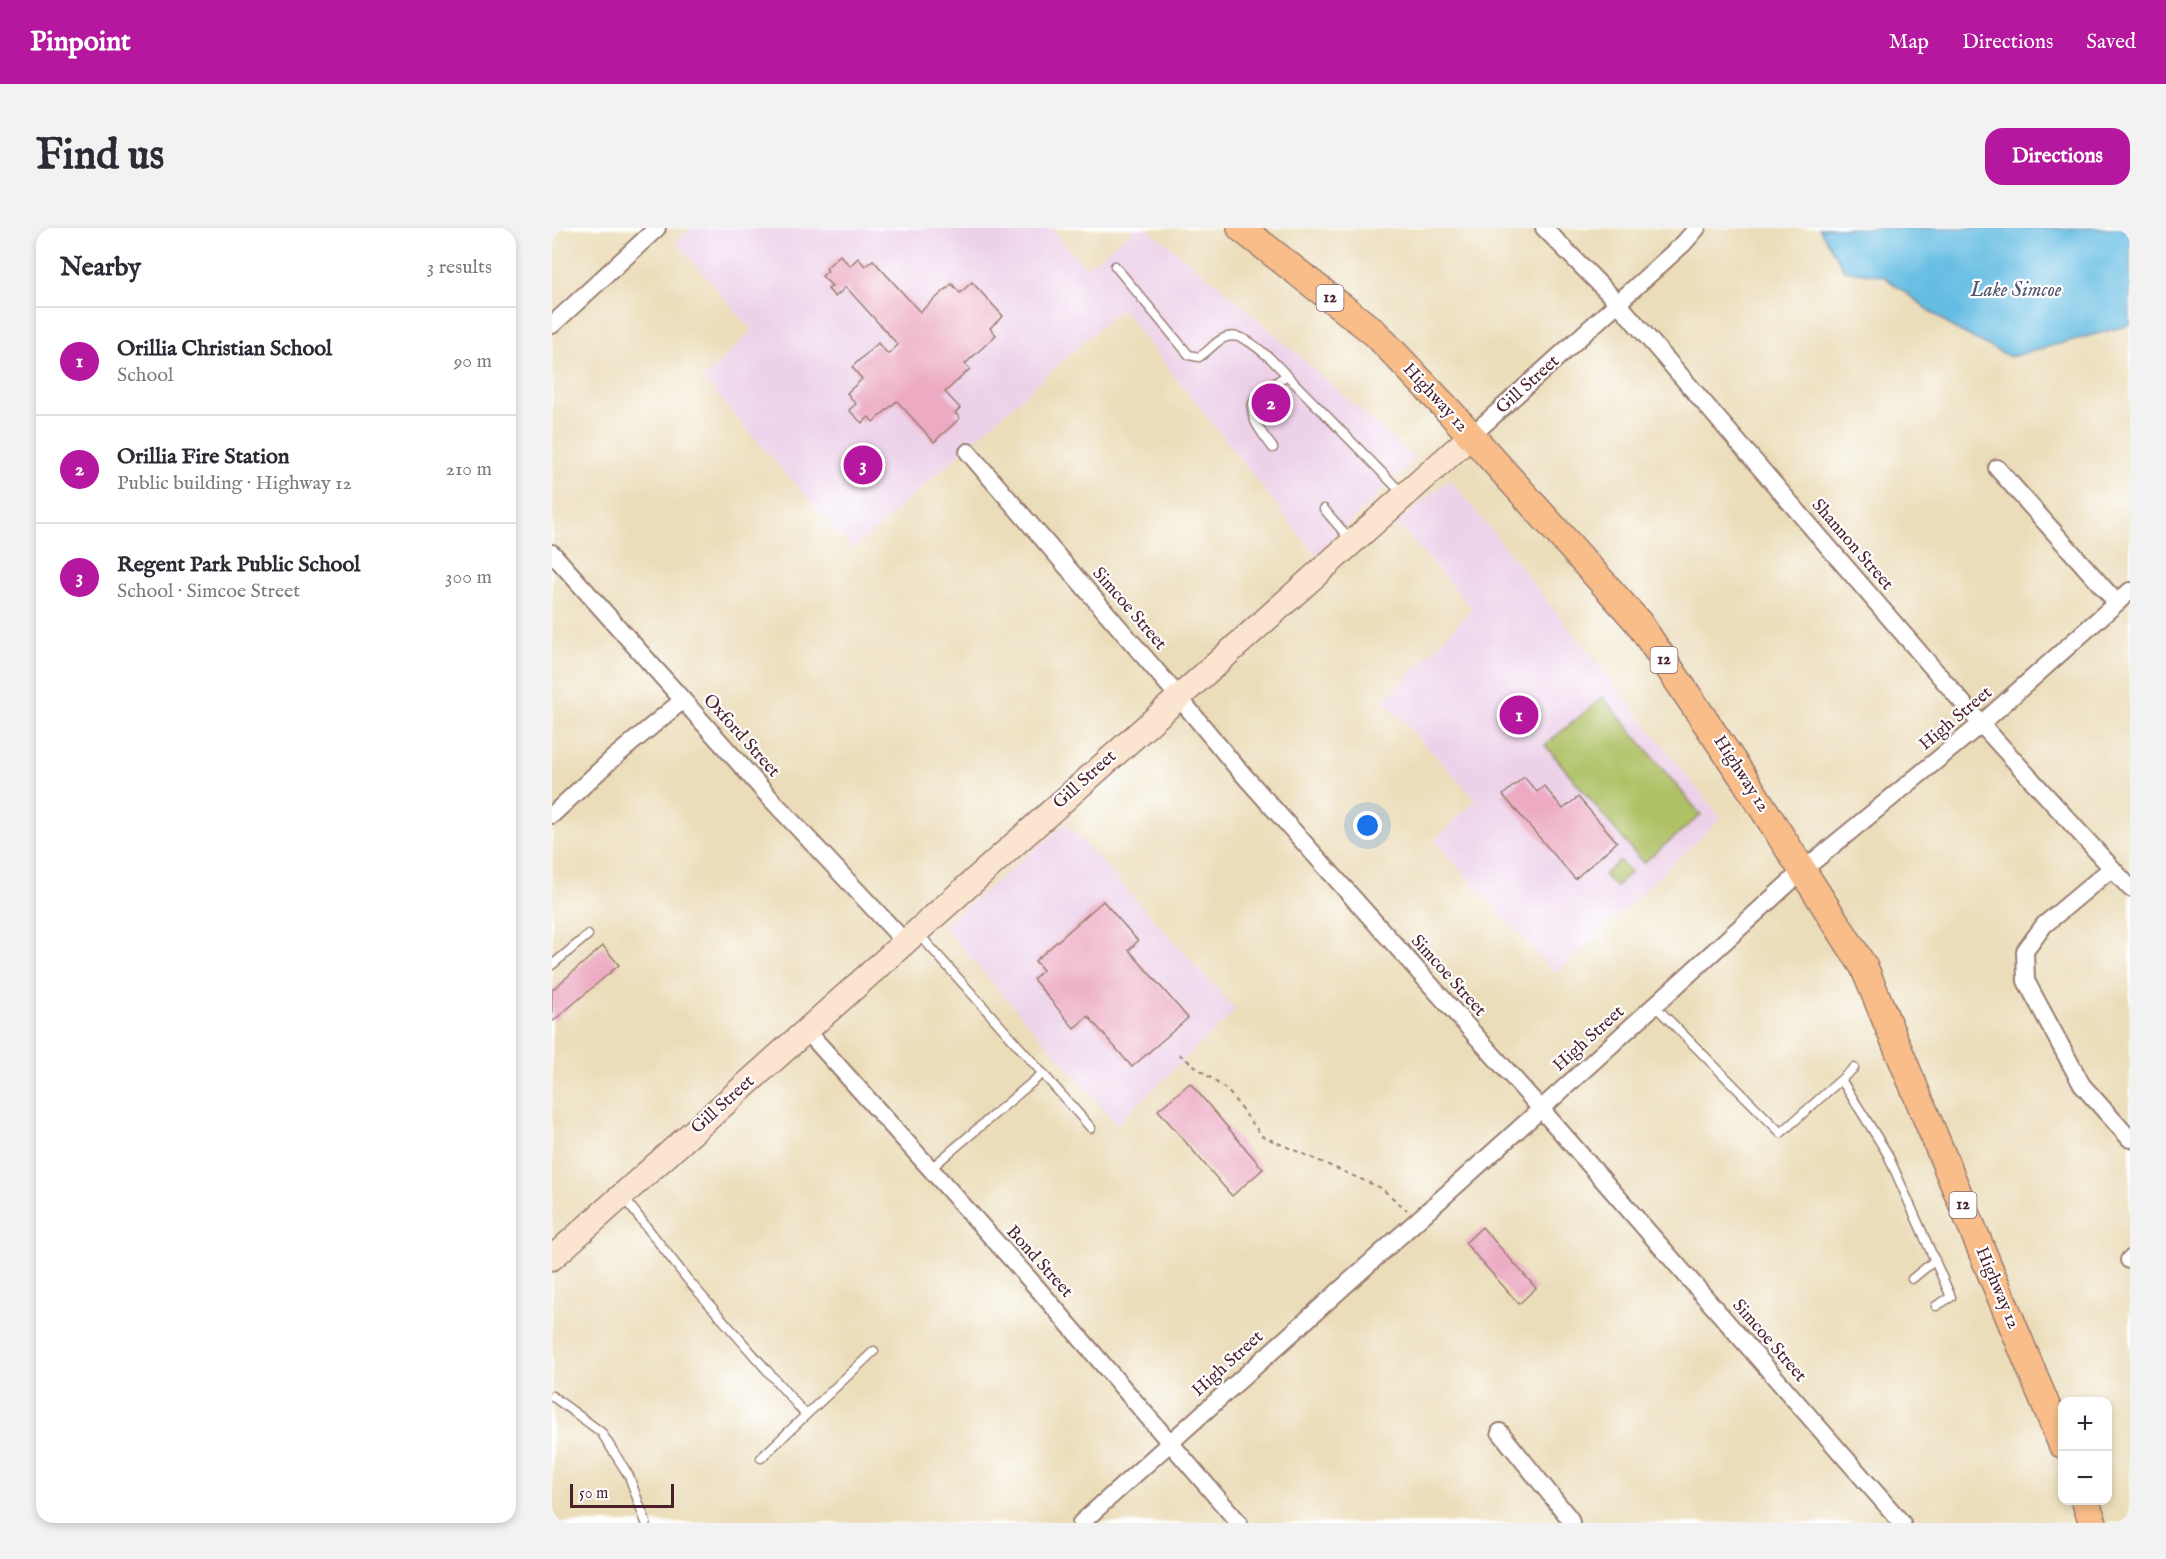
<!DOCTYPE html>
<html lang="en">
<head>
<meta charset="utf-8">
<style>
  :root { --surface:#fff; --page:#f2f2f3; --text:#2b2b33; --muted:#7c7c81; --line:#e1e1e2; --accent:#b5179e }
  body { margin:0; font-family:"IM FELL English",serif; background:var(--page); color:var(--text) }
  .controls { position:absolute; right:18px; bottom:18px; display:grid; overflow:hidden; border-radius:12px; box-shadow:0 3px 9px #0003 }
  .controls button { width:54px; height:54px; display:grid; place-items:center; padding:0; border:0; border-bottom:2px solid var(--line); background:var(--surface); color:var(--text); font:30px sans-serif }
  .scale { position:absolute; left:18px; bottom:15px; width:104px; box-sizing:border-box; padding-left:6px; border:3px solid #4a1f2b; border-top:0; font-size:16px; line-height:21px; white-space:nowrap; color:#4a1f2b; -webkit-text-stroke:4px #fff; paint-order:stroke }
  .you { position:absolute; left:816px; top:598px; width:21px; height:21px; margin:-15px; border:4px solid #fff; border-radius:50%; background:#1a73e8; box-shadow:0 0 0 9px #1a73e833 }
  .badge { display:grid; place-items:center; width:39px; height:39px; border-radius:50%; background:var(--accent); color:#fff; font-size:20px; font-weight:700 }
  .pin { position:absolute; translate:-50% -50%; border:3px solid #fff; box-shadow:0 2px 6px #0006 }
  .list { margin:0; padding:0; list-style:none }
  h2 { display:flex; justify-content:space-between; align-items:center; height:78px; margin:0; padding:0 24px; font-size:26px }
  h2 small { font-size:20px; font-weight:400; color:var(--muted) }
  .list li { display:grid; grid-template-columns:39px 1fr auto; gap:18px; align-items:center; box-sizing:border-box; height:108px; padding:0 24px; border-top:2px solid var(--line) }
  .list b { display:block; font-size:22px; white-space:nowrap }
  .list p { margin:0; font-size:20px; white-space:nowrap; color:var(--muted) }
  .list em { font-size:20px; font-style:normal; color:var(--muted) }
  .map { position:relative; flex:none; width:1578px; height:1295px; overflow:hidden; border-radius:18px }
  header { display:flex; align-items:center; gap:36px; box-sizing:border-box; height:84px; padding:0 30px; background:var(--accent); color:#fff }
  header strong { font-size:28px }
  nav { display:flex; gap:33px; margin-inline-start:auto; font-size:21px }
  .intro { display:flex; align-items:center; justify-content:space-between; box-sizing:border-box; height:144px; padding:0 36px }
  h1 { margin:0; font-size:42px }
  .button { padding:15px 27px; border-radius:18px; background:var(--accent); color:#fff; font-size:21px; font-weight:700 }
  main { display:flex; gap:36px; padding:0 36px }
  aside { flex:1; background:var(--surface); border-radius:18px; box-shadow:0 3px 9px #0003 }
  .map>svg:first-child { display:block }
</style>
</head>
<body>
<header>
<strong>Pinpoint</strong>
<nav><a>Map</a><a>Directions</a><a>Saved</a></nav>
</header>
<div class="intro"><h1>Find us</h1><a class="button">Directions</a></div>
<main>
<aside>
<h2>Nearby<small>3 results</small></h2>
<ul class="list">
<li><span class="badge">1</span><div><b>Orillia Christian School</b><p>School</p></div><em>90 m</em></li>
<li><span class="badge">2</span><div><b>Orillia Fire Station</b><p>Public building · Highway 12</p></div><em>210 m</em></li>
<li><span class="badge">3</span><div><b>Regent Park Public School</b><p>School · Simcoe Street</p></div><em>300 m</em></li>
</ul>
</aside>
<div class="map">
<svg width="1578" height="1295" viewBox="0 0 1578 1295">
  <rect width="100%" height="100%" fill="#fff"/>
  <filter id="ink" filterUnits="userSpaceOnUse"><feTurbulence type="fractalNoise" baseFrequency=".0167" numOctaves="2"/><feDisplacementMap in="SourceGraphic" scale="12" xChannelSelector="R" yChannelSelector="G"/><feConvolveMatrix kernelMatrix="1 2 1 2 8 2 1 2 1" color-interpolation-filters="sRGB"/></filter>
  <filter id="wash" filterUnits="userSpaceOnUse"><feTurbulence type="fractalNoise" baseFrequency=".008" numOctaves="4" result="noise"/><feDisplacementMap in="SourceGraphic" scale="24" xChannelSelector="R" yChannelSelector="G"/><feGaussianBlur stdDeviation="1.35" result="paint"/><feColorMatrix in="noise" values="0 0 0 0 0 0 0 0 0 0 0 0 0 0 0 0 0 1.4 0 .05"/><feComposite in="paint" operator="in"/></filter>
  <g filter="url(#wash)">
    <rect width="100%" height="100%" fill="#ebddb9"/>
    <path fill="#edd1e9" d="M140,0H499L534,40L583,0H595L675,64L863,231L764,327L569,80L301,322L151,151L200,102L124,14Z
      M898,251L1169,590L1004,746L882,613L924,572L832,473L920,381L845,295Z
      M514,595L684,782L565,896L391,698Z"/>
    <path fill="#afc165" stroke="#7c7048" stroke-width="1.5" d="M1051,469L1149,587L1091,635L993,517Z
      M1067,633L1079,644L1064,659L1052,647Z"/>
    <path fill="#66bde3" stroke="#586e87" stroke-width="1.5" d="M1267,0H1578V97L1458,129L1400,99L1331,48L1292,42Z"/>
    <g id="blocks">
      <path fill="#ecabc3" d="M288,27L298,38L306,30L313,38L321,32L368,84L400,56L408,65L420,54L451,88L438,100L444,107L413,136L418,141L393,164L408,180L403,185L408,190L382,214L345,173L321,194L317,189L310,195L297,182L304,176L295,165L310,151L300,139L326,115L336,126L346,117L294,59L283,69L276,61L280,58L270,48L276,43L274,40Z
        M972,549L985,564L992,558L1011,581L1026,569L1065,614L1023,651L951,567Z
        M551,673L586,713L577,722L636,790L580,839L536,788L522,800L481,751L491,742L483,733Z
        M51,718L67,737L0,794V762Z
        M638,855L711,941L680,968L606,882Z
        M930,999L984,1060L967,1076L913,1015Z"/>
    </g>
  </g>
  <g filter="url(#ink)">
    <use href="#blocks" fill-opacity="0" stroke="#9a7e72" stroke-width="1.5"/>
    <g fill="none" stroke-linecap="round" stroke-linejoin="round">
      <g stroke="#9a7e72" stroke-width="11">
        <path id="service" d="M563,38L637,127L647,129C656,124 662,115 670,111C688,101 705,120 718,130L852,267
          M721,220C712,207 692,187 704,170C709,163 727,153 735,147
          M772,281L800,314
          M366,705L539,900
          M0,737L36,707
          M1102,777L1229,905L1302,840
          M1290,853L1335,925L1399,1069L1384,1078
          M378,941L491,845
          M72,970L136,1052L254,1187L322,1123
          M1360,1051L1383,1032
          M0,1168L49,1204L77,1248L94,1295
          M209,1230L254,1187"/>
      </g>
      <g stroke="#9a7e72" stroke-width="20">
        <path id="minor" d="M992,0L1066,75L1429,496L1578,660
          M0,97L105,0
          M919,208L1132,15L1145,0
          M416,224L620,461L681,535L989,881L1350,1295
          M1445,240L1565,375
          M0,325L218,570L352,713
          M0,587L59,532L131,472
          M1560,640L1492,697L1473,723L1474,753L1530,857L1578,911
          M254,802L487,1062L687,1295
          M1577,1032L1578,1031
          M948,1204L1018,1291L1019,1295
          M529,1295L989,881L1251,642L1429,496L1578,363"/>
      </g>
      <g stroke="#9a7e72" stroke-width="27">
        <path id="secondary" d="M0,1030L919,208"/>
      </g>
      <g stroke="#9a7e72" stroke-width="30">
        <path id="trunk" d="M689,0L823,105L898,184L1086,394L1193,552L1312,739L1510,1216
          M1533,1272L1541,1295"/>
      </g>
      <path stroke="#9a7e72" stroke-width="2" stroke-dasharray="4.5 4.5" stroke-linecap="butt" d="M627,826L676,863L710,908L829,960L855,982"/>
      <use href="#service" stroke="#fff" stroke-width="8"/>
      <use href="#minor" stroke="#fff" stroke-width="16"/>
      <use href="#secondary" stroke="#fce5d0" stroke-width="24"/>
      <use href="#trunk" stroke="#f8bd89" stroke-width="27"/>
    </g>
  </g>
  <g text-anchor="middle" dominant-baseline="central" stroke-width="4.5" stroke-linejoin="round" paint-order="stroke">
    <g fill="#fff" stroke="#80626b" stroke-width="1.5">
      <rect x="764.5" y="57" width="27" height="26" rx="4.5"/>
      <rect x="1098.5" y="419" width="27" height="26" rx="4.5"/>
      <rect x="1397.5" y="964" width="27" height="26" rx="4.5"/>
    </g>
    <g font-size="16" font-weight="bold" fill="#4a1f2b">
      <text x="778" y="70">12</text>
      <text x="1112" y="432">12</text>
      <text x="1411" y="977">12</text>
    </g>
    <g font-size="18" fill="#4a1f2b" stroke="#fff">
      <text transform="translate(976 157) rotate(-42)">Gill Street</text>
      <text transform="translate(883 170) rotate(47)">Highway 12</text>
      <text transform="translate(1300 317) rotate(49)">Shannon Street</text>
      <text transform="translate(577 381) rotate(49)">Simcoe Street</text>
      <text transform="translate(1404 491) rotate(-40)">High Street</text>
      <text transform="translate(189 508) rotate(48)">Oxford Street</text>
      <text transform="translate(1189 546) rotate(57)">Highway 12</text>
      <text transform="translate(533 552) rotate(-42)">Gill Street</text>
      <text transform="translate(896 748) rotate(48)">Simcoe Street</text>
      <text transform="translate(1037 811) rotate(-42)">High Street</text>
      <text transform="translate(171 877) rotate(-42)">Gill Street</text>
      <text transform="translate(487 1034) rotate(48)">Bond Street</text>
      <text transform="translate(1445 1060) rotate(67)">Highway 12</text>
      <text transform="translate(1217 1113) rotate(49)">Simcoe Street</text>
      <text transform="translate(676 1136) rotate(-42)">High Street</text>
    </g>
    <g font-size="20" font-style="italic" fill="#54566b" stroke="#fff">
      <text x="1464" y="62">Lake Simcoe</text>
    </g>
  </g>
</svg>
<div class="controls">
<button>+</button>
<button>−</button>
</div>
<div class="scale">50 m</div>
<div class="you"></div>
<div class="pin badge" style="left:967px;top:487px">1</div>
<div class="pin badge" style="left:719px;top:175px">2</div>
<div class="pin badge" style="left:311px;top:237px">3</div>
</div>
</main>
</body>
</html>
